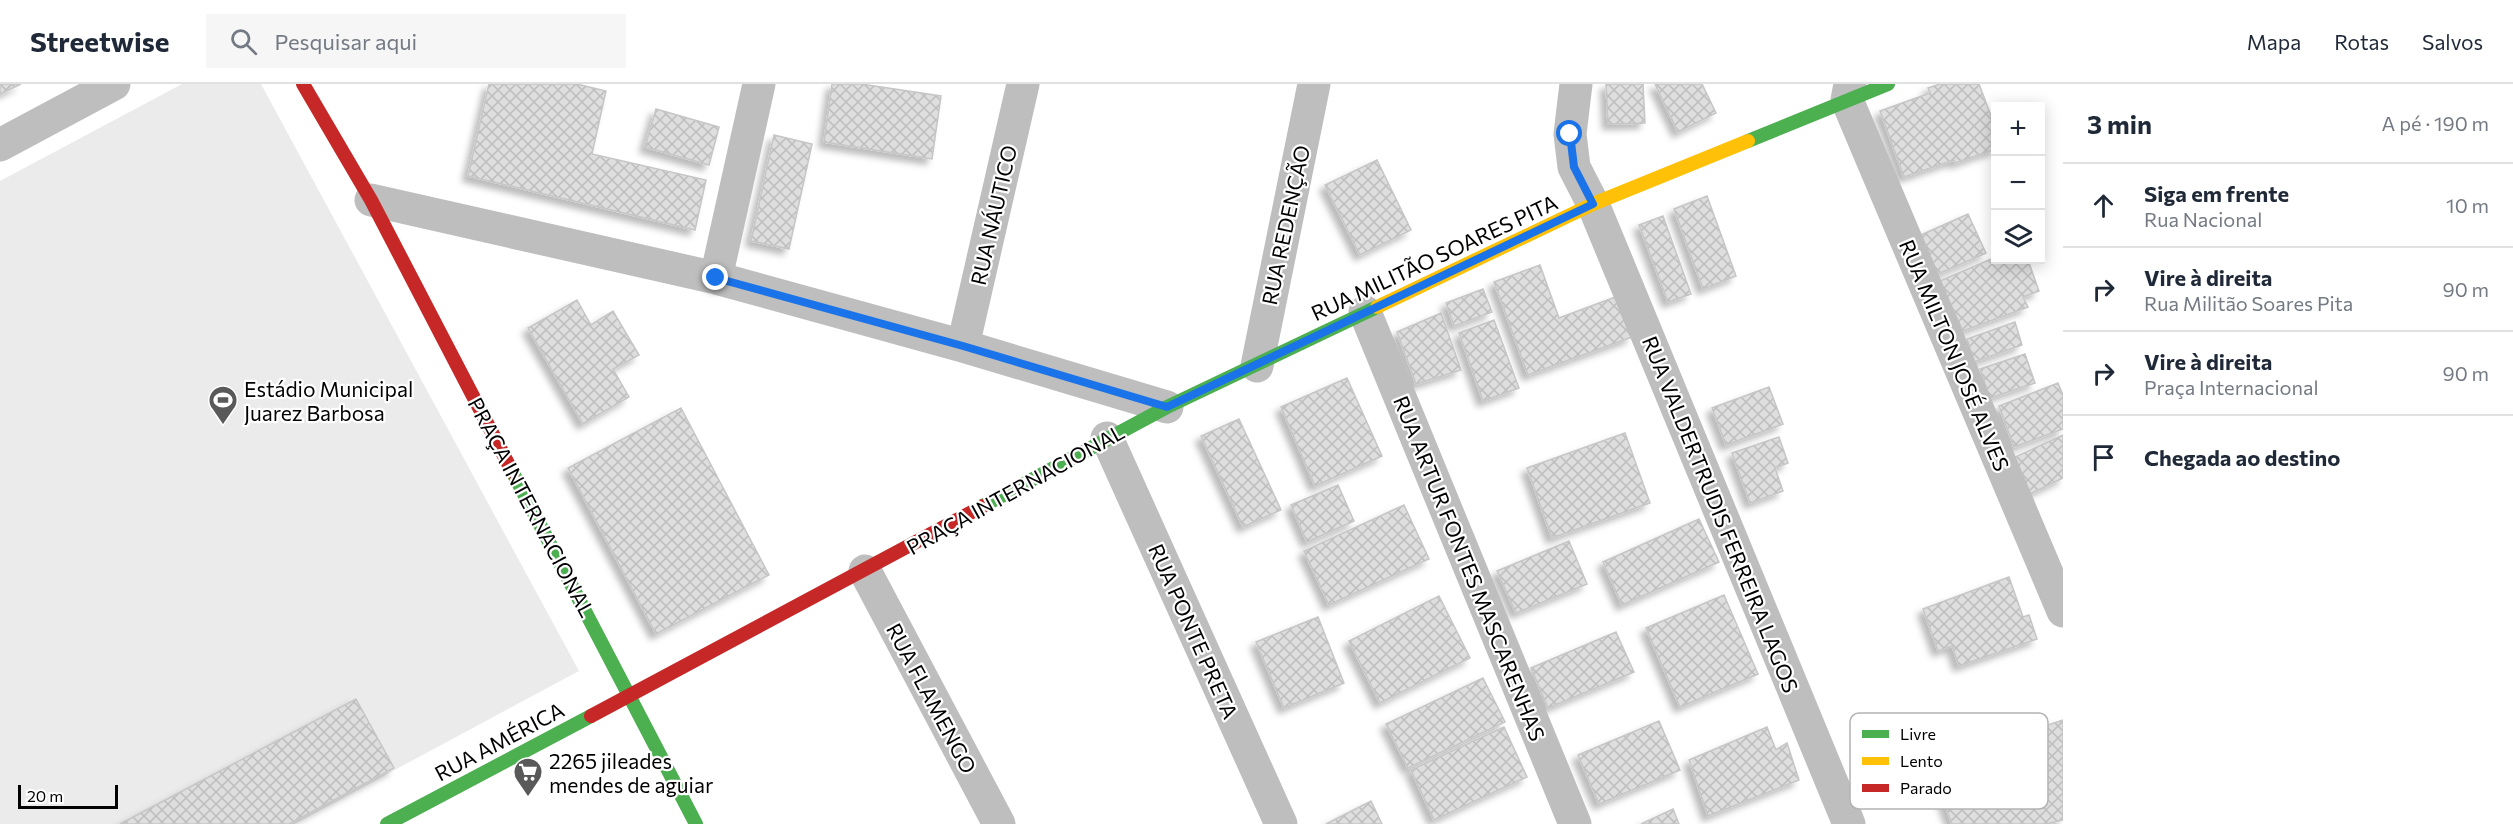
<!DOCTYPE html>
<html lang="pt">
<head>
<meta charset="utf-8">
<style>
  :root { --surface:#fff; --page:#f6f6f7; --text:#1f2937; --muted:#747a83; --line:#e0e1e3 }
  body { margin:0; font-family:Commissioner,sans-serif; background:var(--page); color:var(--text) }
  .controls { position:absolute; right:18px; top:18px; display:grid; overflow:hidden; border-radius:0px; box-shadow:0 3px 15px #0003 }
  .controls button { width:54px; height:54px; display:grid; place-items:center; padding:0; border:0; border-bottom:2px solid var(--line); background:var(--surface); color:var(--text); font:30px sans-serif }
  .scale { position:absolute; left:18px; bottom:15px; width:100px; box-sizing:border-box; padding-left:6px; border:3px solid #000; border-top:0; font-size:16px; line-height:21px; white-space:nowrap; color:#000; -webkit-text-stroke:4px #fff; paint-order:stroke }
  .stop { position:absolute; width:18px; height:18px; margin:-14px; border:4px solid #1a73e8; border-radius:50%; background:#fff }
  .stop.end { background:#1a73e8; border-color:#fff; box-shadow:0 2px 6px #0008 }
  .list { margin:0; padding:0; list-style:none }
  h2 { display:flex; justify-content:space-between; align-items:center; height:78px; margin:0; padding:0 24px; font-size:26px }
  h2 small { font-size:20px; font-weight:400; color:var(--muted) }
  .list li { display:grid; grid-template-columns:39px 1fr auto; gap:18px; align-items:center; box-sizing:border-box; height:84px; padding:0 24px; border-top:2px solid var(--line) }
  .list b { display:block; font-size:22px; white-space:nowrap }
  .list p { margin:0; font-size:20px; white-space:nowrap; color:var(--muted) }
  .list em { font-size:20px; font-style:normal; color:var(--muted) }
  .icon { flex:none; width:33px; height:33px; fill:none; stroke:currentColor; stroke-width:2; stroke-linecap:round; stroke-linejoin:round }
  .map { position:relative; flex:none; width:2063px; height:740px; overflow:hidden }
  header { display:flex; align-items:center; gap:36px; box-sizing:border-box; height:84px; padding:0 30px; background:var(--surface); border-bottom:2px solid var(--line) }
  header strong { font-size:28px }
  nav { display:flex; gap:33px; margin-inline-start:auto; font-size:21px }
  .search { width:420px; height:54px; background:var(--page); display:flex; align-items:center; gap:15px; box-sizing:border-box; padding:0 21px; border-radius:0px; color:var(--muted); font-size:22px }
  main { display:flex }
  aside { flex:1; background:var(--surface) }
  .map>svg:first-child { display:block }
</style>
</head>
<body>
<header>
<strong>Streetwise</strong>
<div class="search"><svg class="icon" aria-label="search" viewBox="0 0 24 24"><circle cx="10" cy="10" r="6"/><path d="M15 15l6 6"/></svg>Pesquisar aqui</div>
<nav><a>Mapa</a><a>Rotas</a><a>Salvos</a></nav>
</header>
<main>
<div class="map">
<svg width="2063" height="740" viewBox="0 0 2063 740">
  <defs>
    <pattern id="building-cross-hatch" width="8" height="8" patternUnits="userSpaceOnUse" patternTransform="scale(1.5)"><rect width="8" height="8" fill="#dedede"/><path d="M0 0l8 8M0 8l8-8" fill="none" stroke="#bdbdbd"/></pattern>
    <filter id="shadow"><feDropShadow dx="-5.5" dy="5.5" stdDeviation="3" flood-color="#0004"/></filter>
  </defs>
  <rect width="100%" height="100%" fill="#fff"/>
  <path fill="#ebebeb" d="M182,0H261L579,587L294,740H0V97Z"/>
  <path fill="url(#building-cross-hatch)" stroke="#c6c6c6" stroke-width="1.5" filter="url(#shadow)" d="M0,0H21L0,10Z
    M489,0H577L606,7L592,70L706,96L695,146L468,92Z
    M832,0H861L941,12L932,75L824,58Z
    M1606,0H1643L1645,39L1608,40Z
    M1655,0H1702L1716,29L1678,48Z
    M1940,0H1979L1996,45V65L1955,79L1954,76L1904,93L1880,27L1930,9L1928,4Z
    M656,25L719,43L709,81L645,63Z
    M774,51L812,60L789,165L751,157Z
    M1377,76L1411,146L1360,171L1325,101Z
    M1707,112L1736,192L1703,205L1674,125Z
    M1968,130L1986,169L1938,190L1921,151Z
    M1663,132L1691,210L1668,218L1639,141Z
    M1996,173V176H2028L2039,207L2023,213L2028,223L1963,247L1940,197Z
    M1540,181L1559,234L1618,212L1632,253L1528,291L1494,198Z
    M1483,205L1492,228L1454,242L1446,219Z
    M577,216L591,241L613,227L639,271L613,285L629,313L583,340L528,244Z
    M1441,229L1461,286L1416,300L1397,248Z
    M1494,236L1519,304L1483,317L1459,249Z
    M2015,238L2022,261L1974,278L1967,255Z
    M2025,270L2035,299L1990,314L1980,285Z
    M1347,294L1382,372L1315,402L1281,323Z
    M2058,299L2063,311V345L2014,363L1999,322Z
    M1769,303L1783,340L1726,361L1712,324Z
    M681,324L769,491L656,550L568,384Z
    M1239,335L1281,426L1243,443L1201,352Z
    M1625,349L1650,419L1552,454L1527,384Z
    M2063,351V394L2030,410L2013,374Z
    M1779,353L1788,379L1775,384L1783,407L1750,419L1732,369Z
    M1338,401L1354,437L1307,458L1291,421Z
    M1404,421L1429,475L1329,521L1304,467Z
    M1699,435L1719,478L1622,521L1603,478Z
    M1569,457L1587,500L1516,529L1497,487Z
    M2009,493L2023,533L2029,531L2037,555L1959,582L1952,562L1938,567L1923,525Z
    M1724,511L1758,590L1680,623L1646,544Z
    M1439,512L1470,574L1380,619L1349,557Z
    M1318,533L1344,599L1284,624L1256,558Z
    M1616,548L1634,588L1548,624L1531,584Z
    M1483,594L1505,638L1408,684L1386,640Z
    M356,615L394,684L289,740H120Z
    M2063,636V736L2046,740H1952L1943,716L2009,701L2003,690H1991L1993,659Z
    M1659,637L1680,686L1599,720L1578,671Z
    M1504,643L1527,693L1434,736L1411,686Z
    M1767,643L1776,666L1787,659L1799,696L1708,732L1689,676Z
    M1371,717L1382,740H1326Z
    M1673,725L1679,740H1641Z"/>
  <g fill="none" stroke-linecap="round" stroke-linejoin="round">
    <path stroke="#bebebe" stroke-width="33" d="M1576,0L1570,50L1574,83L1593,120L1849,740
      M1850,0L1847,16L2063,527
      M0,61L114,0
      M371,116L716,194L963,262L1167,323
      M716,194L759,0
      M1365,228L1575,740
      M963,262L1023,0
      M1257,282L1314,0
      M1107,354L1281,740
      M865,487L999,740"/>
    <path stroke="#4caf50" stroke-width="14" d="M1748,57L1888,0
      M513,389L696,740
      M983,422L1167,323L1377,223
      M387,740L591,632"/>
    <path stroke="#ffc107" stroke-width="14" d="M1377,223L1593,120L1748,57"/>
    <path stroke="#c62828" stroke-width="14" d="M303,0L371,116L513,389
      M591,632L983,422"/>
  </g>
  <g fill="none" stroke-linecap="round" stroke-linejoin="round">
    <path stroke="#1a73e8" stroke-width="8" d="M716,194L963,262L1167,323L1593,120L1574,83L1570,50"/>
  </g>
  <defs>
    <g id="stadium-pin" transform="scale(1.5)"><path d="M0 17L-7.5 6A9.5 9.5 0 1 1 7.5 6Z" fill="#595959" stroke="#fff"/><path d="M0-5a6.5 5 0 1 0 0 10a6.5 5 0 1 0 0-10ZM-3.5-1.8h7v3.6h-7Z" fill="#fff"/></g>
    <g id="supermarket-pin" transform="scale(1.5)"><path d="M0 17L-7.5 6A9.5 9.5 0 1 1 7.5 6Z" fill="#595959" stroke="#fff"/><path d="M-6-5.5h2.5l.6 2H6L4.5 2H-2.5L-4.4-4H-6ZM-1.5 3.2a1.3 1.3 0 1 0 .1 0ZM3 3.2a1.3 1.3 0 1 0 .1 0Z" fill="#fff"/></g>
  </defs>
  <g fill-rule="evenodd">
    <use href="#stadium-pin" x="223" y="316"/>
    <use href="#supermarket-pin" x="528" y="688"/>
  </g>
  <g text-anchor="middle" dominant-baseline="central" stroke-width="4.5" stroke-linejoin="round" paint-order="stroke">
    <g font-size="21" fill="#000" stroke="#fff">
      <text transform="translate(993 131) rotate(-77)">RUA NÁUTICO</text>
      <text transform="translate(1285 141) rotate(-78)">RUA REDENÇÃO</text>
      <text transform="translate(1434 173) rotate(-25)">RUA MILITÃO SOARES PITA</text>
      <text transform="translate(1955 271) rotate(67)">RUA MILTON JOSÉ ALVES</text>
      <text transform="translate(1015 405) rotate(-29)">PRAÇA INTERNACIONAL</text>
      <text transform="translate(532 423) rotate(62)">PRAÇA INTERNACIONAL</text>
      <text transform="translate(1721 430) rotate(68)">RUA VALDERTRUDIS FERREIRA LAGOS</text>
      <text transform="translate(1470 484) rotate(68)">RUA ARTUR FONTES MASCARENHAS</text>
      <text transform="translate(1194 547) rotate(66)">RUA PONTE PRETA</text>
      <text transform="translate(932 614) rotate(62)">RUA FLAMENGO</text>
      <text transform="translate(499 657) rotate(-28)">RUA AMÉRICA</text>
    </g>
    <g font-size="21" fill="#000" stroke="#fff" text-anchor="start">
      <text x="244" y="304">Estádio Municipal<tspan x="244" dy="24">Juarez Barbosa</tspan></text>
      <text x="549" y="676">2265 jileades<tspan x="549" dy="24">mendes de aguiar</tspan></text>
    </g>
  </g>
  <rect x="1850" y="629" width="198" height="96" rx="9" fill="#fff" stroke="#b2b2b2" stroke-width="1.5"/>
  <rect x="1862" y="646" width="27" height="8" fill="#4caf50"/>
  <rect x="1862" y="673" width="27" height="8" fill="#ffc107"/>
  <rect x="1862" y="700" width="27" height="8" fill="#c62828"/>
  <g font-size="16" fill="#000">
    <text x="1900" y="656">Livre</text>
    <text x="1900" y="683">Lento</text>
    <text x="1900" y="710">Parado</text>
  </g>
</svg>
<div class="controls">
<button>+</button>
<button>−</button>
<button><svg class="icon" aria-label="layers" viewBox="0 0 24 24"><path d="M12 4l9 5-9 5-9-5zM3 14l9 5 9-5"/></svg></button>
</div>
<div class="scale">20 m</div>
<div class="stop" style="left:1570px;top:50px"></div>
<div class="stop end" style="left:716px;top:194px"></div>
</div>
<aside>
<h2>3 min<small>A pé · 190 m</small></h2>
<ul class="list">
<li><svg class="icon" aria-label="ahead" viewBox="0 0 24 24"><path d="M12 20V5M6 11l6-6 6 6"/></svg><div><b>Siga em frente</b><p>Rua Nacional</p></div><em>10 m</em></li>
<li><svg class="icon" aria-label="right" viewBox="0 0 24 24"><path d="M7 20v-9h11M14 6l5 5-5 5"/></svg><div><b>Vire à direita</b><p>Rua Militão Soares Pita</p></div><em>90 m</em></li>
<li><svg class="icon" aria-label="right" viewBox="0 0 24 24"><path d="M7 20v-9h11M14 6l5 5-5 5"/></svg><div><b>Vire à direita</b><p>Praça Internacional</p></div><em>90 m</em></li>
<li><svg class="icon" aria-label="arrive" viewBox="0 0 24 24"><path d="M6 21V4h12l-3 4 3 4H6"/></svg><div><b>Chegada ao destino</b></div></li>
</ul>
</aside>
</main>
</body>
</html>
